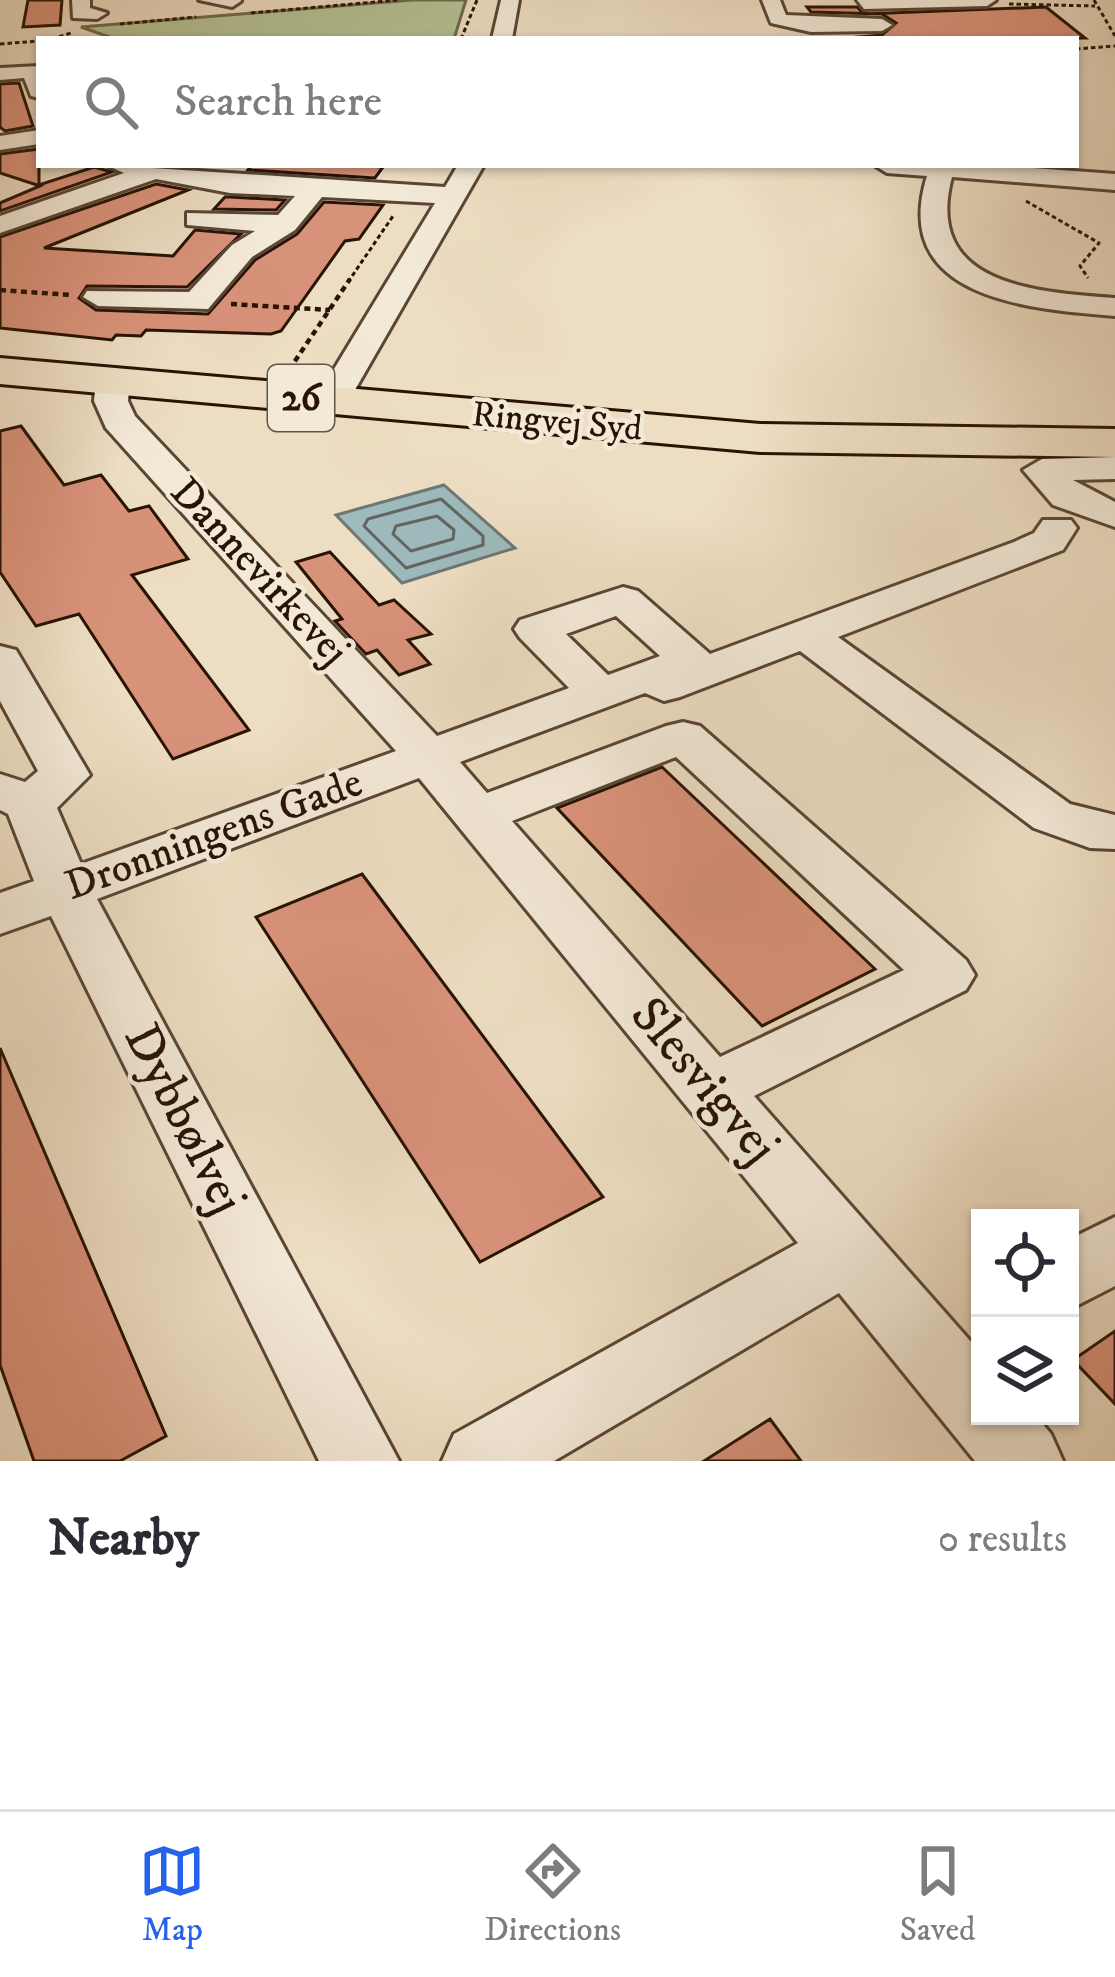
<!DOCTYPE html>
<html lang="en">
<head>
<meta charset="utf-8">
<style>
  :root { --surface:#fff; --page:#f2f2f3; --text:#2b2b33; --muted:#7c7c81; --line:#e1e1e2; --accent:#2563eb }
  body { margin:0; font-family:"IM FELL DW Pica",serif; background:var(--page); color:var(--text) }
  .controls { position:absolute; right:36px; bottom:36px; display:grid; overflow:hidden; border-radius:0px; box-shadow:0 3px 9px #0004 }
  .controls button { width:108px; height:108px; display:grid; place-items:center; padding:0; border:0; border-bottom:3px solid var(--line); background:var(--surface); color:var(--text); font:60px sans-serif }
  .list { margin:0; padding:0; list-style:none }
  h2 { display:flex; justify-content:space-between; align-items:center; height:156px; margin:0; padding:0 48px; font-size:51px }
  h2 small { font-size:39px; font-weight:400; color:var(--muted) }
  .icon { flex:none; width:66px; height:66px; fill:none; stroke:currentColor; stroke-width:2; stroke-linecap:round; stroke-linejoin:round }
  .map { position:relative; flex:none; width:1115px; height:1461px; overflow:hidden }
  .search { position:absolute; background:var(--surface); box-shadow:0 3px 9px #0004; left:36px; right:36px; top:36px; height:132px; display:flex; align-items:center; gap:30px; box-sizing:border-box; padding:0 42px; border-radius:0px; color:var(--muted); font-size:45px }
  .sheet { height:348px; background:var(--surface) }
  nav { display:flex; justify-content:space-around; align-items:center; box-sizing:border-box; height:168px; border-top:3px solid var(--line); background:var(--surface); font-size:33px; color:var(--muted) }
  nav a { display:grid; justify-items:center; gap:6px }
  nav .on { color:var(--accent) }
  .map>svg:first-child { display:block }
</style>
</head>
<body>
<div class="map">
<svg width="1115" height="1461" viewBox="0 0 1115 1461">
  <rect width="100%" height="100%" fill="#edddc2"/>
  <filter id="stains"><feTurbulence type="fractalNoise" baseFrequency=".00167" numOctaves="4"/><feColorMatrix values="0 0 0 0 .2 0 0 0 0 .09 0 0 0 0 .02 0 0 0 .5 -.17"/></filter>
  <radialGradient id="worn" r=".72"><stop offset=".6" stop-color="#630" stop-opacity="0"/><stop offset="1" stop-color="#630" stop-opacity=".3"/></radialGradient>
  <path fill="#b5c295" stroke="#6e6a4c" stroke-width="3" d="M412,0H466L454,39H115L81,27Z"/>
  <path fill="#9dbabd" stroke="#6e7773" stroke-width="3" d="M444,485L515,548L402,583L336,515Z"/>
  <g fill="none" stroke-linecap="round" stroke-linejoin="round">
    <path stroke="#626660" stroke-width="3" d="M441,499L483,536V545L406,568L364,526L368,519Z
      M437,516L454,530L453,539L411,551L393,534L396,526Z"/>
  </g>
  <path fill="#d9927a" stroke="#281304" stroke-width="3" d="M28,0H62L60,25L23,27Z
    M807,7H857L864,14L1046,7L1085,38L835,39L882,35L896,23L882,14L811,12Z
    M19,83L33,126L5,131L0,127V84Z
    M39,149V185L94,167L112,172L0,211V203L40,186L0,173V154Z
    M252,165H353L383,167L375,178L248,170Z
    M156,184L188,190L44,248L173,256L195,230L241,234L187,287L87,286L79,298L96,310L208,314L255,260L297,234L324,202L383,205L359,239L345,241L281,331L271,334L146,330L141,336L116,335L112,340L0,328V237Z
    M225,197H230L285,200L276,210L214,209Z
    M21,426L64,485L101,475L129,511L149,506L188,559L132,575L249,730L173,759L79,614L36,626L0,572V431Z
    M330,552L379,605L394,600L431,634L408,640L430,664L399,675L377,650L366,654L335,621L342,619L296,562Z
    M662,767L875,969L762,1026L557,808Z
    M362,874L603,1197L480,1262L256,917Z
    M0,1048L166,1436L120,1461H34L0,1365Z
    M1115,1331V1404L1073,1360Z
    M770,1419L801,1461H704Z"/>
  <g fill="none" stroke-linecap="round" stroke-linejoin="round">
    <g stroke="#594634" stroke-width="6">
      <path id="minor" d="M72,0H90V8L107,13L97,19L73,18Z
        M199,0H241V1L232,7Z
        M501,0H519L512,39H492Z
        M762,0H780L786,15L882,19L892,25L882,31L811,32L771,23Z
        M857,0H996L987,6L864,9Z
        M39,66V98L31,96L24,78L0,80V68Z
        M39,130V144L0,150V136Z
        M106,165L445,187L458,165H484L348,402L331,412L314,402L435,203L322,197L295,230L252,257L208,309L98,306L83,297L87,291L189,292L232,245L255,231L187,225V213L278,215L295,196L230,193L156,179L0,233V216L124,173Z
        M874,165H990L1115,174V190L952,177C923,286 1036,292 1115,298V316C1027,309 889,298 927,176L887,173Z
        M113,369L130,379L128,401L135,416L437,736L569,688L520,638L514,629L520,620L623,587L638,591L710,654L1014,542L1034,533L1043,520H1071L1077,528L1063,550L838,637L1070,804L1115,815V849L1090,848L1034,828L800,651L680,697L664,701L645,693L460,762L487,793L666,726L683,722L700,726L966,960L975,975L966,990L754,1096L980,1352V1416H1036L1051,1434L1063,1461H975L839,1293L554,1461H442L454,1434L798,1243L419,778L97,899L399,1461H319L51,916L0,934V893L34,881L8,814L0,810V774L25,782L38,771L0,701V646L16,650L90,775L57,808L81,864L396,751L106,428L94,401L96,379ZM616,616L660,656L608,675L566,634ZM676,757L904,970L720,1057L512,821Z
        M1115,457V479L1073,480L1115,502V527L1053,505L1023,470L1042,459Z
        M1115,1217V1286L1070,1309V1239Z"/>
    </g>
    <g stroke="#281304" stroke-width="6">
      <path id="major" d="M0,358L760,424L1115,429V457L760,452L0,384Z"/>
    </g>
    <path stroke="#281304" stroke-width="3" stroke-dasharray="4.5 3" stroke-linecap="butt" d="M1094,0L1115,36
      M1009,4L1095,6
      M251,13L398,0
      M120,24L196,17
      M52,39L71,33
      M461,39L477,0
      M0,44L39,41
      M1076,49L1115,46
      M1026,201L1099,243L1080,266L1088,278
      M348,282L393,216"/>
    <path stroke="#281304" stroke-width="4.5" stroke-dasharray="6 4.5" stroke-linecap="butt" d="M0,290L71,295
      M231,304L330,310
      M289,370L350,279"/>
    <use href="#minor" fill="#f3e9d7" fill-rule="evenodd"/>
    <use href="#major" fill="#edddc2" fill-rule="evenodd"/>
  </g>
  <g text-anchor="middle" dominant-baseline="central" stroke-width="9" stroke-linejoin="round" paint-order="stroke">
    <g font-size="36" fill="#281304" stroke="#f3e9d7">
      <text transform="translate(557 422) rotate(5)">Ringvej Syd</text>
    </g>
    <rect fill="#f3e9d7" stroke="#655343" stroke-width="3" x="268" y="365" width="66" height="66" rx="9"/>
    <g font-size="39" font-weight="bold" fill="#281304">
      <text x="301" y="398">26</text>
    </g>
    <g font-size="42" fill="#281304" stroke="#f3e9d7">
      <text transform="translate(259 572) rotate(47)">Dannevirkevej</text>
      <text transform="translate(214 835) rotate(-20)">Dronningens Gade</text>
    </g>
    <g font-size="51" fill="#281304" stroke="#f3e9d7">
      <text transform="translate(704 1081) rotate(50)">Slesvigvej</text>
      <text transform="translate(184 1119) rotate(63)">Dybbølvej</text>
    </g>
  </g>
  <rect width="100%" height="100%" filter="url(#stains)"/>
  <rect width="100%" height="100%" fill="url(#worn)"/>
</svg>
<div class="controls">
<button><svg class="icon" aria-label="locate" viewBox="0 0 24 24"><circle cx="12" cy="12" r="6"/><path d="M12 2v4M12 18v4M2 12h4M18 12h4"/></svg></button>
<button><svg class="icon" aria-label="layers" viewBox="0 0 24 24"><path d="M12 4l9 5-9 5-9-5zM3 14l9 5 9-5"/></svg></button>
</div>
<div class="search"><svg class="icon" aria-label="search" viewBox="0 0 24 24"><circle cx="10" cy="10" r="6"/><path d="M15 15l6 6"/></svg>Search here</div>
</div>
<section class="sheet">
<h2>Nearby<small>0 results</small></h2>
<ul class="list">
</ul>
</section>
<nav>
<a class="on"><svg class="icon" aria-label="map" viewBox="0 0 24 24"><path d="M3 6l6-2 6 2 6-2v14l-6 2-6-2-6 2zM9 4v14M15 6v14"/></svg>Map</a>
<a><svg class="icon" aria-label="directions" viewBox="0 0 24 24"><path d="M12 3l9 9-9 9-9-9zM9 14v-3h6M13 9l2 2-2 2"/></svg>Directions</a>
<a><svg class="icon" aria-label="saved" viewBox="0 0 24 24"><path d="M7 4h10v16l-5-4-5 4z"/></svg>Saved</a>
</nav>
</body>
</html>
